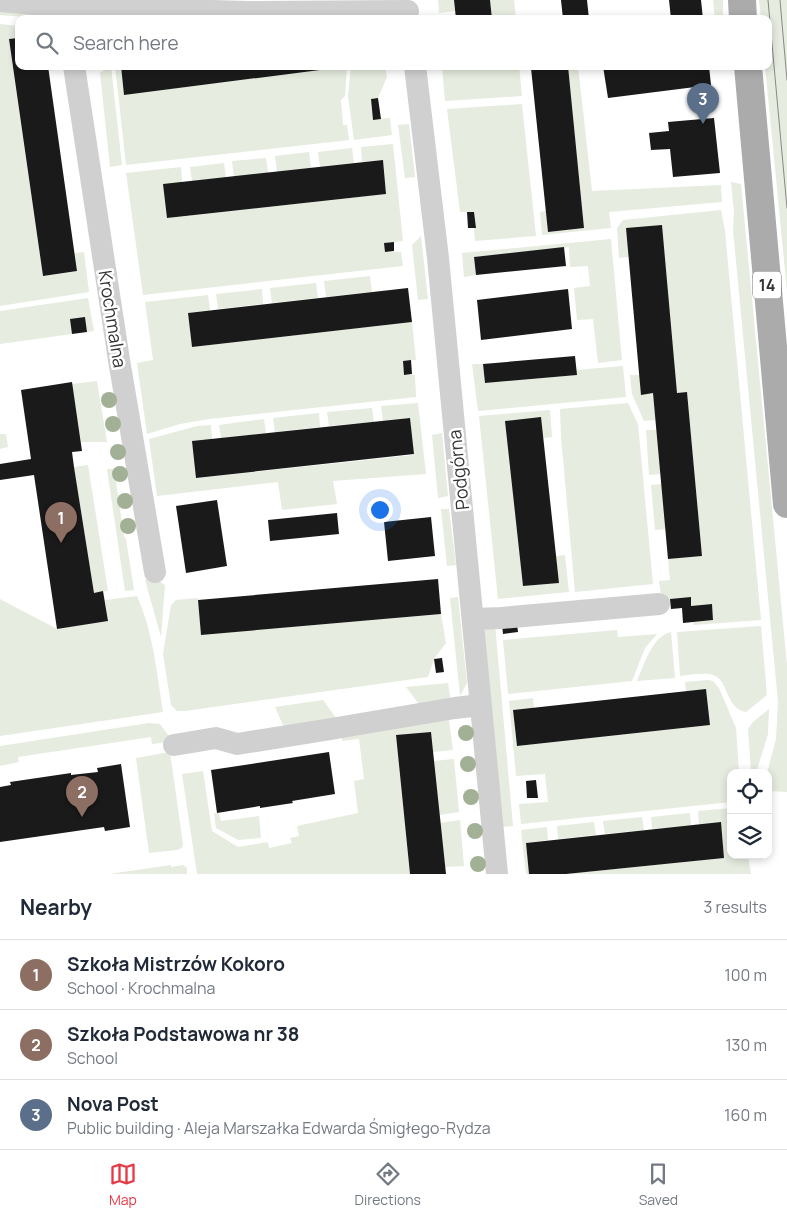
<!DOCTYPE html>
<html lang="en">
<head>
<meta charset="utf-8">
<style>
  :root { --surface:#fff; --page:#f2f2f3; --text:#1f2937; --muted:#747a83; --line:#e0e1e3; --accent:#e63946 }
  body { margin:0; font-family:Manrope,sans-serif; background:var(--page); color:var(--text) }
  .controls { position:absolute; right:15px; bottom:15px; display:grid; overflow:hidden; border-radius:10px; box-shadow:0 2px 8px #0003 }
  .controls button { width:45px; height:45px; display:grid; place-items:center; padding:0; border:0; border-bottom:1px solid var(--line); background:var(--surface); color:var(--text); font:25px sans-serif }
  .you { position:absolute; left:379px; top:509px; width:18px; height:18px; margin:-12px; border:4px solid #fff; border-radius:50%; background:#1a73e8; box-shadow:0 0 0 8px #1a73e833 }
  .badge { display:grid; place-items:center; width:32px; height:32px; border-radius:50%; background:var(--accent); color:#fff; font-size:16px; font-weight:700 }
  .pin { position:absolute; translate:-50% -41px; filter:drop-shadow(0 1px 2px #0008) }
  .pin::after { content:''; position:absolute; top:26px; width:18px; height:15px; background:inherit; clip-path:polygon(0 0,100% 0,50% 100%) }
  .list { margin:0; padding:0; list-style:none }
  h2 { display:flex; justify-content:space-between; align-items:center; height:65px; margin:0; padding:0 20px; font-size:21px }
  h2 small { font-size:16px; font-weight:400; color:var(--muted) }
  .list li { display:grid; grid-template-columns:32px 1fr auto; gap:15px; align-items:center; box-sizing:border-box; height:70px; padding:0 20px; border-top:1px solid var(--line) }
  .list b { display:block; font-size:19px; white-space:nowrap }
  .list p { margin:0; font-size:16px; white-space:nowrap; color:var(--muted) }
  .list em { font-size:16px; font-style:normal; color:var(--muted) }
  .icon { flex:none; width:28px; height:28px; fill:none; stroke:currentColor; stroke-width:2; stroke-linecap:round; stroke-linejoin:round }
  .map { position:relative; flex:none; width:787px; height:874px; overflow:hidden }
  .search { position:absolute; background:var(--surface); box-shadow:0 2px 8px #0003; left:15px; right:15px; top:15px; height:55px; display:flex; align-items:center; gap:12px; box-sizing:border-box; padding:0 18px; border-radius:10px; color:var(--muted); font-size:19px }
  .sheet { height:275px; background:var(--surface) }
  nav { display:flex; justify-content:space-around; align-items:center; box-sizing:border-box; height:70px; border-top:1px solid var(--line); background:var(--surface); font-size:14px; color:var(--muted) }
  nav a { display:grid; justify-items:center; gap:2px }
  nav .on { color:var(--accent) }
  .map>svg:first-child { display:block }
</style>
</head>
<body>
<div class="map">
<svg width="787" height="874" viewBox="0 0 787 874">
  <rect width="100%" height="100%" fill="#fff"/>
  <path fill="#e6ecdf" d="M438,0H454L455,11L439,13Z
    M490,0H514L516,19H492Z
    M713,0H723V19H715Z
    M759,0H787V291L765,66H768V19H761Z
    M0,8L37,12L49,19L0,15Z
    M0,24L19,26V38L9,40L43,276L77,271L75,253L84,252L89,292L0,306Z
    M109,66H111L122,165L110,167L100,73Z
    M115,66H121L124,95L347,66L345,96L341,100L343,125H347L349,140L126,165Z
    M351,66H385L387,77L378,98L371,99L373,119L390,118L392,135L354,140L348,96Z
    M442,66H519L522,96L445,101Z
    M568,66H578L592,191L721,185L722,202L609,212L611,228L542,235L540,212L546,211L548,232L584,228Z
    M522,104L536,236L475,241L474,228L476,227L474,212H460L447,109Z
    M409,124L415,177L405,178L398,125Z
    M393,144L403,241L385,243V252H401L403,266L143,295L126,173L181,167L182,182L168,218L386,194L383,160L362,162L361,147Z
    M352,148L354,163L320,167L318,152Z
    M309,152L311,168L277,172L275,156Z
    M266,158L268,173L234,177L232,161Z
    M224,163L226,178L192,181L190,167Z
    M731,182L741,184L787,665V792L768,791V773H767L776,739L778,702L733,230L734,212Z
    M721,210L725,231L761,620L694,625L693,622L713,620L712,604L691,606V598L671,602L662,603L659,581L670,580L668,559L702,556L687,392L677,393L629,257L619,258L617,228L623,220Z
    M421,236L428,299L418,300L412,245Z
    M611,239L622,360L598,363L593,319L577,320L574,288L590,286L588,266L570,267L569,247L474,257L476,275L464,277L462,253Z
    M370,276L372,292L326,297L324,281Z
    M316,283L318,298L272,303L270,288Z
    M262,289L263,304L218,309L216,294Z
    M208,295L210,310L188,313L192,347L412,322L416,360L403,361L404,375H415L416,397L209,419L180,424L147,434L137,363L153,360L145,302Z
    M88,298L94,331L87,332L85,317L72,334L0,344V311Z
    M472,364H483L485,383L576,375V370L623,366L626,397L478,411Z
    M630,375H640L641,394L653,393L656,420L644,421L632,394Z
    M97,381L107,442H81L72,384Z
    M418,403L426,474L333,481L337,504L282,510L278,482L157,496L149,439L197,426L211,425L212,439L197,478L413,455L410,418L383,421L381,406Z
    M628,403L638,424L653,584L575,592L561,437L560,409Z
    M372,408L374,422L329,426L327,412Z
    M550,410L552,437L543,438L506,421L523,586L559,583L556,556L565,555L569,592L498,599L479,416Z
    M319,413L320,427L275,432L273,418Z
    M264,419L266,433L221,438L219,425Z
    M646,430H657L661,474L649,475Z
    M442,433L448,496L438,498L432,435Z
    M0,434H6L8,447L0,449Z
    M88,465L108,591L94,593L74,467Z
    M107,469H114L124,536L126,539L134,590L125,591Z
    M662,484L666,529L655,530L651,485Z
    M441,509H449L456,565L447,566Z
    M153,577L165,585L161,637L145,580Z
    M137,596C153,632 157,673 163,712L0,736V599L57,629L108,621L105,600Z
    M458,597L467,683L460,696L450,598Z
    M198,598L201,635L441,614L446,643L434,659L428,677L185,711H177L171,705L163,654L171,605L176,600Z
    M495,624L513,826L503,827L484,625Z
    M761,626L767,695L746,712C723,708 731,677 709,674C701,673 689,675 680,676L677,632Z
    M617,630L618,637L657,634L645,648L632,681L508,694L503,640Z
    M671,632L675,678L637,681C644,665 652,636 671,632Z
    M708,680L713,681L719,688L736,728L739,773H731V802L521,824L519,804L548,802L545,774L516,776L509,701L533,698L534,708L513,710L517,746L710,725L706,690L686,692L685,682Z
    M448,683L451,702L422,708L406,687Z
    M323,700L339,722L286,732L275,707Z
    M769,709L768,734L756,773H751L748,729L753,722Z
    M449,720L453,750L433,752L431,732L396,736L410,874H197L182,774L203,771L212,831L238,847L268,842L269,848L292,843L290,838L299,836L297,826L358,813L354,781L364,779L359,739L342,741V738Z
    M149,723L160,724L169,736L168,742L152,744L151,737L18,757L19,762L0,766V746Z
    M170,752L183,844L182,848L177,850L149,853L136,758Z
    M454,759L459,812L439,815L434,761Z
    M731,808V855H748L751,874H566L724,858L721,823L699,825L698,811Z
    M214,813H219L221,821L259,816L261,838L238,840L216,828Z
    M690,813L691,826L652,829L651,817Z
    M642,817L644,830L605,834L603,821Z
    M460,820L464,866L445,867L440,823Z
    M594,822L596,835L558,839L557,826Z
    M547,827L548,840L526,843L529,874H526L521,830Z
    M171,865V867L183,865L187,868V874H109Z"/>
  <path fill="#1a1a1a" d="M454,0H490L492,19H456Z
    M561,0H587L589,19H563Z
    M669,0H701L703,19H671Z
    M19,38V66H48L77,271L43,276L9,39Z
    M121,66H343V67L124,95Z
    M553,66H568L584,228L548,232L531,68Z
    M603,66H709L711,85L608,98Z
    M378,98L381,119L373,120L371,99Z
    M714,118L720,173L673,177L670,149L651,150L649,133L669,131L668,122Z
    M383,160L386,194L167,218L163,184Z
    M467,212H474L476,228H468Z
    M662,225L677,393L687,392L702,556L668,559L653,393L641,395L626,228Z
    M394,242V251L385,252L384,243Z
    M564,247L566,266L476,275L474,257Z
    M408,288L412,322L192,347L188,313Z
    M568,289L572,329L481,340L477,300Z
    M85,317L87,332L72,334L70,319Z
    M575,356L577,375L485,383L483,364Z
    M411,360L412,374L404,375L403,361Z
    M72,382L82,451L72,452L74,467L94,593L103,591L108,621L57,629L34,475L0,480V464L31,459L21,390Z
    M541,417L559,583L523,586L505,421Z
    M410,418L414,454L196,478L192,441Z
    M217,500L227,566L186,573L176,506Z
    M337,513L339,534L270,541L268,520Z
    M431,517L435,556L388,561L384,522Z
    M438,579L441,614L201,635L198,600Z
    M691,597V606L712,604L713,620L683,623L682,608L671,609L670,599Z
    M517,624L518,632L503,634L502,625Z
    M442,658L444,672L436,673L434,659Z
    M706,689L710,725L517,746L513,710Z
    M431,732L446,874H410L396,735Z
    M329,752L335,794L292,801L293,803L260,808V806L217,813L211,770Z
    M121,764L130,827L105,831L104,827L0,842V787L11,785L10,782L71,773V775L98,772L97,768Z
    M536,780L538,798H527L526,781Z
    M721,822L724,858L566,874H529L526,843Z"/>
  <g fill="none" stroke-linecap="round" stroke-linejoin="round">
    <path stroke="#d0d0d0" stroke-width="22" d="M0,1L67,7L248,12L408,11
      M74,66L119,360L155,572
      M415,66L438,258L497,874
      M473,619L501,618L659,604
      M174,745L216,738L237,744L331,729L455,708L480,705"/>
    <path stroke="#ababab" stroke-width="28" d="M742,0L743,19
      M748,66L787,504"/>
    <path stroke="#888" stroke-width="1" d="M768,0L787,208
      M780,0L787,80"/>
  </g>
  <g fill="#a2b095">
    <circle cx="109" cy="400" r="8"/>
    <circle cx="113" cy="424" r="8"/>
    <circle cx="118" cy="452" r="8"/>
    <circle cx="120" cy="474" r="8"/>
    <circle cx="125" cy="501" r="8"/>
    <circle cx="128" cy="526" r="8"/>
    <circle cx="466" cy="733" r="8"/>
    <circle cx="468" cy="764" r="8"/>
    <circle cx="471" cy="797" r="8"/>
    <circle cx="475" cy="831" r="8"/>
    <circle cx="478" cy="864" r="8"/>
  </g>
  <g text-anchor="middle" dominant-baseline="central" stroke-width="5" stroke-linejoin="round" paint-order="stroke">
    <rect fill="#fff" stroke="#707070" stroke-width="1" x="753" y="271.5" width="28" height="27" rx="4"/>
    <g font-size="16" font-weight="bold" fill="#333">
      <text x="767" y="285">14</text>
    </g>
    <g font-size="18" fill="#333" stroke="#fff">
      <text transform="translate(113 319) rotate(81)">Krochmalna</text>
      <text transform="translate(458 470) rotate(-96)">Podgórna</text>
    </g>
  </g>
</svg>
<div class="controls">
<button><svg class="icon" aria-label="locate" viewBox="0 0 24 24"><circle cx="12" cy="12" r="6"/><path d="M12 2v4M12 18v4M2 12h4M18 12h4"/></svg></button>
<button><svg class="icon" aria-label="layers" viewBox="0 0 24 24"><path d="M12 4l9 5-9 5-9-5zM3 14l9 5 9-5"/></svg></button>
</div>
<div class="you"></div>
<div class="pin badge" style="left:61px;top:543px;background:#8d6e63">1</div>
<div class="pin badge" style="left:82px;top:817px;background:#8d6e63">2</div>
<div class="pin badge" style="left:703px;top:124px;background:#5c6f8a">3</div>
<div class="search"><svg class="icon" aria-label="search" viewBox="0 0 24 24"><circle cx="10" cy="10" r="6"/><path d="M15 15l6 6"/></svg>Search here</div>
</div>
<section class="sheet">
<h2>Nearby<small>3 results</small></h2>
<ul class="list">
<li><span class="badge" style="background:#8d6e63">1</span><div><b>Szkoła Mistrzów Kokoro</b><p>School · Krochmalna</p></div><em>100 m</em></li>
<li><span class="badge" style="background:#8d6e63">2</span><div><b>Szkoła Podstawowa nr 38</b><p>School</p></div><em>130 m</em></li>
<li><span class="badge" style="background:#5c6f8a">3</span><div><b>Nova Post</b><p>Public building · Aleja Marszałka Edwarda Śmigłego-Rydza</p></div><em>160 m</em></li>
</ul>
</section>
<nav>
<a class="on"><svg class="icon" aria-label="map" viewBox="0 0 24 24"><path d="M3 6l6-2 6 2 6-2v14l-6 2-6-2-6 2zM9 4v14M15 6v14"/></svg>Map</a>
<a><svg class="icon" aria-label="directions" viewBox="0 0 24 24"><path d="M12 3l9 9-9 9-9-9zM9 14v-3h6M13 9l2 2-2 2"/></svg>Directions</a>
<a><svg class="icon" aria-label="saved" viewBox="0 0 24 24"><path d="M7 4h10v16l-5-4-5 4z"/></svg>Saved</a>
</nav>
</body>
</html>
